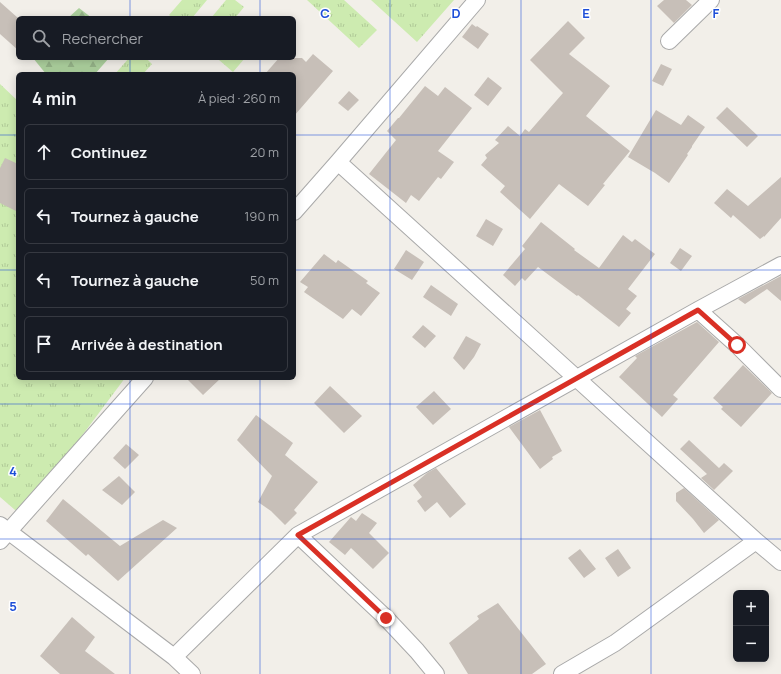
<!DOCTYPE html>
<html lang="fr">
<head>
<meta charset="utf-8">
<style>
  :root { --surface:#171b24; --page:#20242c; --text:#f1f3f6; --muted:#9ea1a6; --line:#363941 }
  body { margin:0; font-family:Manrope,sans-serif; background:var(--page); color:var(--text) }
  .controls { position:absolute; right:12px; bottom:12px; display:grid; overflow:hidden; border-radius:6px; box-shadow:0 2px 10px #0003 }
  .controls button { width:36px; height:36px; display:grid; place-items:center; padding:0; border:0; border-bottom:1px solid var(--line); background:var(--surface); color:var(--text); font:20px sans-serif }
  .stop { position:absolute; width:12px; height:12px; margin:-9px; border:3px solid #d93025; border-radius:50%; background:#fff }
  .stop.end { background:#d93025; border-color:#fff; box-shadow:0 1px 4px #0008 }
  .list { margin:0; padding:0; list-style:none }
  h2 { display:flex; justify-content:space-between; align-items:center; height:52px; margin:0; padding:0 16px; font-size:17px }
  h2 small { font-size:13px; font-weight:400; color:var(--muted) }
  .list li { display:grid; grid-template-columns:26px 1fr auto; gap:12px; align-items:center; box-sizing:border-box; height:56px; margin:0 8px 8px; padding:0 8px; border:1px solid var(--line); border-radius:6px }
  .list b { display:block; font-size:15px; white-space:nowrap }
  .list em { font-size:13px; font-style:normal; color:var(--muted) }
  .icon { flex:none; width:22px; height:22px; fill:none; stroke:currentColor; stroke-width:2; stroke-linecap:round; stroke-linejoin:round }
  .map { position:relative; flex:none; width:781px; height:674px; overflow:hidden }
  .search { position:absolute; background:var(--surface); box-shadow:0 2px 10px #0003; left:16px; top:16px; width:280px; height:44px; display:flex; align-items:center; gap:10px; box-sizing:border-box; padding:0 14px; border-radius:6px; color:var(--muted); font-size:15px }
  .panel { position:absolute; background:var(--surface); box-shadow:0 2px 10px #0003; left:16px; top:72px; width:280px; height:308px; border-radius:6px }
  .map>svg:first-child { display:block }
</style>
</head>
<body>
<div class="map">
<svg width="781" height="674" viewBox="0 0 781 674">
  <defs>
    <pattern id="grass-tufts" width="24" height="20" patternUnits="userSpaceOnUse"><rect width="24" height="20" fill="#cdebb0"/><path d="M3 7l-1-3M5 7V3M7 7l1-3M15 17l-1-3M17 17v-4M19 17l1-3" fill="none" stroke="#b0c997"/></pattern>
    <pattern id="forest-firs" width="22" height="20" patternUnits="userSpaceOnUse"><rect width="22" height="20" fill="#add19e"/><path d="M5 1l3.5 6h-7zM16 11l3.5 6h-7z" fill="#95b388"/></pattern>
  </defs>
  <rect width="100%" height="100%" fill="#f2efe9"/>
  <path fill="url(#grass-tufts)" d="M182,0H207L192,18H173L169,15Z
    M226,0H235L244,7L235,18H211Z
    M307,0H344L377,30L359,48Z
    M371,0H454L417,42Z
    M129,58H146L152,64L143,74H115Z
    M221,58H245L233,72L219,60Z
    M0,84L18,101V378H125L22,516L0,497Z"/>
  <path fill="url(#forest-firs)" d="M79,8L92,18H68Z
    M33,58H109L95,74H46Z"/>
  <path fill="#c7bfb8" d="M664,0H686L692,5L674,23L657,6Z
    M0,2L18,18V50L0,34Z
    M568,21L585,38L569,54L610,86L586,116L630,151L603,184L605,185L588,206L559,184L530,219L500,192L505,186L481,165L487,158L485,155L499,143L495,140L508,126L520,136L525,129L529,132L563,93L530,60Z
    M472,24L476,27L477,26L489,34L478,49L462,37Z
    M313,54L333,71L294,116V74H265L279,58H302L306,62Z
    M661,64L672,69L663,86L652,81Z
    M488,77L502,88L488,106L474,95Z
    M425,86L438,96L445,87L472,108L438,151L454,162L441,179L438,177L419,201L411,195L406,203L369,174L396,140L387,131L398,118H399Z
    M349,91L359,100L348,111L338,103Z
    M727,107L758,136L747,147L716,118Z
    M656,110L681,125L688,115L705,127L692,146V147L687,154L688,155L669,183L655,173L628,157Z
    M5,158L18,164V212L0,203V168Z
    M781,177V218L764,237V236L760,239L733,215L731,218L714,203L727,189L748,206Z
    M486,219L503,229L493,246L476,236Z
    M541,222L575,249L574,250L599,268L623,235L632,242L635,239L655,254L628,289L637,296L626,309L631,313L619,327L578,295L577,296L538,267L525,281L522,278L515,286L503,275L525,249L522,246Z
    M680,248L692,256L681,271L670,263Z
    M406,250L424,262L412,280L394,269Z
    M324,254L336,263L338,260L368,281L366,283L380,293L361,316L352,309L343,319L304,292L308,287L300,282Z
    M781,276V301L767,289L745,304L738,299Z
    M431,285L458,304L451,316L423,297Z
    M697,322L719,342L673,395L678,399L662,417L619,377L637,358L635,356Z
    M423,325L436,336L425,348L412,337Z
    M466,336L481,344L474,357L464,370L453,358Z
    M743,365L772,393L741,427L721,409L723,407L713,398Z
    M186,378H221L203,395Z
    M330,386L362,416L344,433L314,403Z
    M434,391L451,409L433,425L416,407Z
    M540,410L562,451L552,457L553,459L540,469L509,427Z
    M256,415L293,443L285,455L318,482L294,510L297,513L285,525L271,511L258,502L272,476L237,440Z
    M689,440L719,468L724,463L733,471L714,490L701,478L707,474L680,449Z
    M126,444L139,455L125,469L113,458Z
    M436,468L466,504L450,518L437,502L425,512L417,501L422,497L413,485L427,473Z
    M119,476L135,492L122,505L102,490Z
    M684,488L719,520L704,533L693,519L676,501V493Z
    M63,499L120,546L163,520L177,528L118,581L88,554L86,556L46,521Z
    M362,513L377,523L369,533L389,553L373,569L351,548L345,555L329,542L351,517L356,521Z
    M580,549L596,569L584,578L568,558Z
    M618,549L631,568L618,577L605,558Z
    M498,603L546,664L532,674H468L449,643L479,619L477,616Z
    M72,617L95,637L85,651L115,674H60L40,656Z"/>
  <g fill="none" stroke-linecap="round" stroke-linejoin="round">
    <g stroke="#a9a9a9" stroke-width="18">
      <path id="minor" d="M669,41L711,0
        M338,162L756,541L781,562
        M294,212L338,162L477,0
        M698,310L737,345L781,389
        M0,525L174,657L192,674
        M298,535L386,618L417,651L436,674
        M0,541L145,378
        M174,657L298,535L698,310L781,265
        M562,674L615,643L756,541"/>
    </g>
    <use href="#minor" stroke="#fff" stroke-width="16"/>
  </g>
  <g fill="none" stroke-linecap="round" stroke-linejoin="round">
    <path stroke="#d93025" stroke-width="5" d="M386,618L298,535L698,310L737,345"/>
  </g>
  <path fill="none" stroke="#1d4ed8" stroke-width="1" stroke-opacity="0.55" d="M130,0V18M260,0V18M390,0V674M521,0V674M651,0V674M130,58V74M260,58V74M0,135H18M294,135H781M0,270H18M294,270H781M130,378V674M260,378V674M0,404H781M0,539H781"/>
  <g font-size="13" text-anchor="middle" font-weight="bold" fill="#1d4ed8" stroke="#fff" stroke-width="3" stroke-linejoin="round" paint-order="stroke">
    <text x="325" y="18">C</text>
    <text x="456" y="18">D</text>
    <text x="586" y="18">E</text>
    <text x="716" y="18">F</text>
    <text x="13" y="476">4</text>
    <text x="13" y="611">5</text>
  </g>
</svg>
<div class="controls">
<button>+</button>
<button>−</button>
</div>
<div class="stop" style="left:737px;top:345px"></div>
<div class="stop end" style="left:386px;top:618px"></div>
<div class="search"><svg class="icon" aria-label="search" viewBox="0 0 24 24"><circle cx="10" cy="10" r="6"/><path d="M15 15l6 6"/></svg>Rechercher</div>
<section class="panel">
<h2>4 min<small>À pied · 260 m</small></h2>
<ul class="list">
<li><svg class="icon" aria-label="ahead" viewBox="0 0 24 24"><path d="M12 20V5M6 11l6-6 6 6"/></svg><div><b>Continuez</b></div><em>20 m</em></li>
<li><svg class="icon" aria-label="left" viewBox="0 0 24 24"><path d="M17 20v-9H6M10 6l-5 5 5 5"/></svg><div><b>Tournez à gauche</b></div><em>190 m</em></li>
<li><svg class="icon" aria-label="left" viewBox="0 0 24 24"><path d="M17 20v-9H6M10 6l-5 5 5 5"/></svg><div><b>Tournez à gauche</b></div><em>50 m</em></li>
<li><svg class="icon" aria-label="arrive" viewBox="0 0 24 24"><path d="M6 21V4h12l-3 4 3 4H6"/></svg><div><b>Arrivée à destination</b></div></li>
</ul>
</section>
</div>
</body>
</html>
